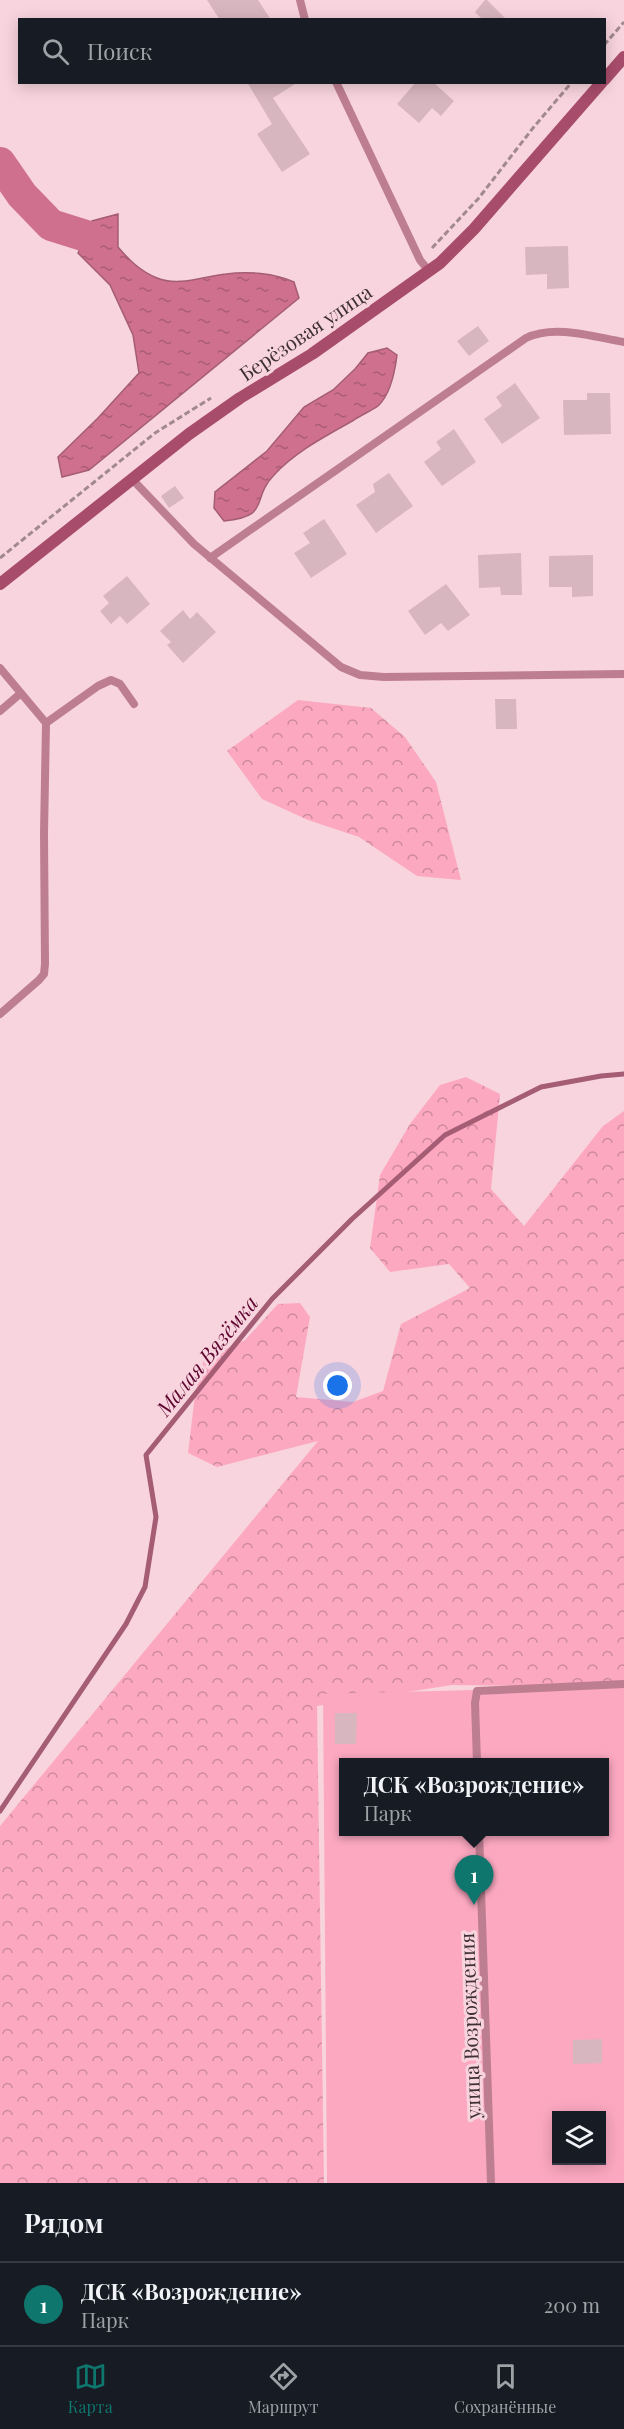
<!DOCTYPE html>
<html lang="ru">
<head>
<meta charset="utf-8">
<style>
  :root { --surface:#171b24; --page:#20242c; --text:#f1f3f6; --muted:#9ea1a6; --line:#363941; --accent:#0f766e }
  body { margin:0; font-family:"Playfair Display",serif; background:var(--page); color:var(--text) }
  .controls { position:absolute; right:18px; bottom:18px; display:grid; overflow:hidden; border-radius:0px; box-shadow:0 3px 15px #0003 }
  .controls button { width:54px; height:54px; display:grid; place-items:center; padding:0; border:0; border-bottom:2px solid var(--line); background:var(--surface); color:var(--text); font:30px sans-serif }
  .you { position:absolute; left:338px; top:1386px; width:21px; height:21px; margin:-15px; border:4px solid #fff; border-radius:50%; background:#1a73e8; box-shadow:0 0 0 9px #1a73e833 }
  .badge { display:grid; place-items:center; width:39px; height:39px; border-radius:50%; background:var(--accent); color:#fff; font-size:20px; font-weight:700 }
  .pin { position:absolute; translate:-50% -50px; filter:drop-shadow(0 2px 3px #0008) }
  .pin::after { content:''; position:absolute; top:32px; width:21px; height:18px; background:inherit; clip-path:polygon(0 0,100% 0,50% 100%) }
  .popup { position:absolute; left:339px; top:1758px; width:270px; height:78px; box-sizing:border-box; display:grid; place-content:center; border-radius:0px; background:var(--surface); filter:drop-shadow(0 2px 4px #0005); font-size:20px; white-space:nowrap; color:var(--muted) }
  .popup b { font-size:22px; color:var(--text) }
  .popup::after { content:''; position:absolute; left:50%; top:100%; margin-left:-12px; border:12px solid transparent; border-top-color:var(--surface) }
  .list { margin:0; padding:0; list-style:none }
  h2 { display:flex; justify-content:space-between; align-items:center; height:78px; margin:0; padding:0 24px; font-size:26px }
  h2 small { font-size:20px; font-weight:400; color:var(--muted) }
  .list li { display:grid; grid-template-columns:39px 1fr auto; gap:18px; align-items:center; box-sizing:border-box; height:84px; padding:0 24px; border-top:2px solid var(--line) }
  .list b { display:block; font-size:22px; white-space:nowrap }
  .list p { margin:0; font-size:20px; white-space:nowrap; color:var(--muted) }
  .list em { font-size:20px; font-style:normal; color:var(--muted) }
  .icon { flex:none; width:33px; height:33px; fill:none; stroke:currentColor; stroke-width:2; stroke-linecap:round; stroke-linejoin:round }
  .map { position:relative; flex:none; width:624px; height:2183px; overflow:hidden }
  .search { position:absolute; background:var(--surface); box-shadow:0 3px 15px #0003; left:18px; right:18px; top:18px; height:66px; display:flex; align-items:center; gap:15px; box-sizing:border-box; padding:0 21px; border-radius:0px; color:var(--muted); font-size:22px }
  .sheet { height:162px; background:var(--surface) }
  nav { display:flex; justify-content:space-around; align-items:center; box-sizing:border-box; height:84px; border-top:2px solid var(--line); background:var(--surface); font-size:16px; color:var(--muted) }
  nav a { display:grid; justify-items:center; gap:3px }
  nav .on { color:var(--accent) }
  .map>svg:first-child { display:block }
</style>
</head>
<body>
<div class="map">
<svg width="624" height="2183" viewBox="0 0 624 2183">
  <defs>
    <pattern id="forest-crowns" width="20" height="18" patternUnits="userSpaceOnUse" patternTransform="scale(1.5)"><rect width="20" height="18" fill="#fca8c1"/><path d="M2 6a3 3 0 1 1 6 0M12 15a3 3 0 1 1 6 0" fill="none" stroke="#cd899e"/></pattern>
    <pattern id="water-ripples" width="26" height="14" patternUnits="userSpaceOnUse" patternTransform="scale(1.5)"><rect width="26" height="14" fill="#cf708f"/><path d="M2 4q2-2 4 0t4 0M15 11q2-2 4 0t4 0" fill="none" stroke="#a95c76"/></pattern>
  </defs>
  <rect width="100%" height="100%" fill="#f8d4de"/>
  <path fill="url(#forest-crowns)" d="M298,700L371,708L405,737L436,782L461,880L417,876L359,837L308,820L262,799L227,751Z
    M466,1077L500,1094L491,1189L524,1226L603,1126L624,1111V1687L452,1685L317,1706L324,2183H0V1826L318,1441L217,1467L188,1453L195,1395L204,1359L245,1340L278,1304L300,1303L310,1317L296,1397L353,1402L383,1391L401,1324L470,1288L449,1264L390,1272L370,1248L380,1175L410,1124L440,1085Z"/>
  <path fill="#fca8c1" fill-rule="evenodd" d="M624,1686V2183H327L323,1694ZM344,1762H604V1832H344ZM556,2116H602V2160H556Z"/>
  <path fill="url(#water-ripples)" stroke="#a45d74" stroke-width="1.5" d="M118,214V247C129,260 140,271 157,278C179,287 204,276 226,274C248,271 274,273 294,282L299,298L89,470L62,477L58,457L98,418L139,373L133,335L110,285L78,253L92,221Z
    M387,348L397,355C395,371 391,394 378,406C371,411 361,415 354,420C326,436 296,451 274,475C250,500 272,516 224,521L214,508L215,492L267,451L304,407L333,390L355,369L368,353Z"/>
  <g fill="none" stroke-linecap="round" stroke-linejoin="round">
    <path stroke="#a45d74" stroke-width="5" d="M0,1811L126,1624L145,1587L156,1517L146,1455L272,1299L352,1219L445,1135L541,1087L601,1076L624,1074"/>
    <path stroke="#cf708f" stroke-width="32" d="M0,163L22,195L51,225L86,236"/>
  </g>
  <path fill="#d8b6bf" d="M207,0H258L271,20H220Z
    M485,0H487L507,20H483L475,12Z
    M247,82H298L273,98L310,154L282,172L257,134L272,124Z
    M416,82H433L454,101L441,116L432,108L419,123L397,104Z
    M568,246L569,288L547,289V274L526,275L525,247Z
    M478,326L489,341L469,356L457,341Z
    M515,383L540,418L502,444L484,419L502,406L496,397Z
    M587,393H610L611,434L564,435L563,400H587Z
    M454,429L476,462L442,486L424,462L441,449L436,442Z
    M389,473L413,506L376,533L356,505L375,492L373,484Z
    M175,486L184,498L169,508L161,496Z
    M324,519L347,554L311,578L294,553L310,543L303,533Z
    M521,553L522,595H501L500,587L479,588L478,555Z
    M593,555V596L572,597V587H549V556Z
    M127,576L150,604L127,624L120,616L111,624L100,611L109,603L103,596Z
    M446,584L470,615L448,631L441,623L425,635L408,611Z
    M183,610L190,619L197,612L216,632L183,663L167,645L171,642L160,631Z
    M495,699H516L517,729H496Z
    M335,1713H357L356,1744H335Z
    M602,2039V2063L573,2064V2040Z"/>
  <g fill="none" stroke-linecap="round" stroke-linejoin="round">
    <path stroke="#a2888f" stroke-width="3" stroke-dasharray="6 3" stroke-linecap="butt" d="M604,45L624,22
      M432,248L478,199L533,128L572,82
      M0,558L155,433L211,398"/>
    <path stroke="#be7e91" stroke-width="8" d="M300,0L305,20
      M336,82L420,260L429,271
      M131,478L194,544L341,667L360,675L384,677L624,674
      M210,558L526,338C555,324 594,337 624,342
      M0,668L46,723L44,834L45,964L44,974L39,980L0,1014
      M0,711L21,693
      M46,723L98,686L111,680L120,684L134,704
      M477,1762L475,1703L477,1691L624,1684
      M479,1832L491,2183"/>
    <path stroke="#a84c6c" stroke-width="12" d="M604,80L624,57
      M0,584L189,434L240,398L312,354L440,263L474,229L602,82"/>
  </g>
  <g text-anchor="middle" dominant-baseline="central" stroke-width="6" stroke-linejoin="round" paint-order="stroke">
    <g font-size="20" fill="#3e3034" stroke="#f8d4de">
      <text transform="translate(305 332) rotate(-34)">Берёзовая улица</text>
      <text transform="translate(469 2026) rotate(-92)">улица Возрождения</text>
    </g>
    <g font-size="21" font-style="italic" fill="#5e052f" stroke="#f8d4de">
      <text transform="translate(206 1355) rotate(-51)">Малая Вязёмка</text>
    </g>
  </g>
</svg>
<div class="controls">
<button><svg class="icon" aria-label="layers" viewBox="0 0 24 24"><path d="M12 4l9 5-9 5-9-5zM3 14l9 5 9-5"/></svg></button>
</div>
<div class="you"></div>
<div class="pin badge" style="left:474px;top:1905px">1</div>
<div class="popup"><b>ДСК «Возрождение»</b>Парк</div>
<div class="search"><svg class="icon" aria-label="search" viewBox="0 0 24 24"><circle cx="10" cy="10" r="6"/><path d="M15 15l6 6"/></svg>Поиск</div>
</div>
<section class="sheet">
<h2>Рядом<small></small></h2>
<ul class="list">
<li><span class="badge">1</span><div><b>ДСК «Возрождение»</b><p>Парк</p></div><em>200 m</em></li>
</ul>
</section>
<nav>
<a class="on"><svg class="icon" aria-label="map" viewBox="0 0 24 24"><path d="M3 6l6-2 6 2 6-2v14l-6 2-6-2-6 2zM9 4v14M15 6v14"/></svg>Карта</a>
<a><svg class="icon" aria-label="directions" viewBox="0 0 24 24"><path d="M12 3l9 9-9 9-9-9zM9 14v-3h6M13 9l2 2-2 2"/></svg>Маршрут</a>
<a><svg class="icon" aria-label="saved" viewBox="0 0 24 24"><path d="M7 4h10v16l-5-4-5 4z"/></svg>Сохранённые</a>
</nav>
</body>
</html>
